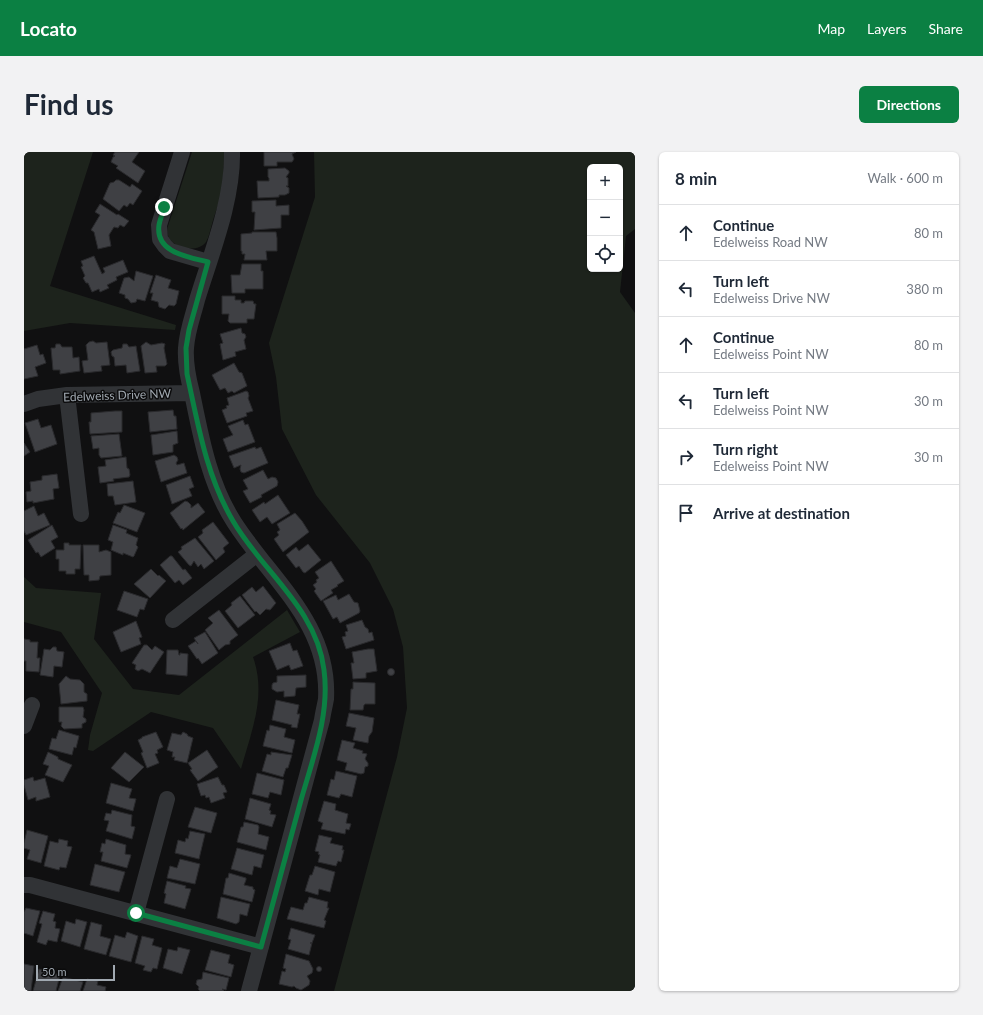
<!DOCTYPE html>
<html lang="en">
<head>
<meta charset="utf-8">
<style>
  :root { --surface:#fff; --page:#f2f2f3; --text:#1f2937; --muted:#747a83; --line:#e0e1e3; --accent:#0b8043 }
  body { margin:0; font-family:Lato,sans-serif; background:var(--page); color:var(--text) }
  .controls { position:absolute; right:12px; top:12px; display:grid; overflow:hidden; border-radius:6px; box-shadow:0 1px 3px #0004 }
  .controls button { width:36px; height:36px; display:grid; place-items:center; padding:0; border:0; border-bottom:1px solid var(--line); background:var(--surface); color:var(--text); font:20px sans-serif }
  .scale { position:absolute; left:12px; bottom:10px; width:79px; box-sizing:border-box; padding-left:4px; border:2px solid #a1a9b1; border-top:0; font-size:11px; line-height:14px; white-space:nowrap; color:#a1a9b1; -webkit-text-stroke:3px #0b0b0c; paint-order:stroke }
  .stop { position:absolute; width:12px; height:12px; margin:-9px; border:3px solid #0b8043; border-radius:50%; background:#fff }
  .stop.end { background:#0b8043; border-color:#fff; box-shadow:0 1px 4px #0008 }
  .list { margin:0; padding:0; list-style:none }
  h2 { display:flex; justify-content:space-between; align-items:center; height:52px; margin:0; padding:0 16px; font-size:17px }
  h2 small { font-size:13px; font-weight:400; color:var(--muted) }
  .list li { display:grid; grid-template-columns:26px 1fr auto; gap:12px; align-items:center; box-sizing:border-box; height:56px; padding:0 16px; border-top:1px solid var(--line) }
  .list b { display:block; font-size:15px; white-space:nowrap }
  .list p { margin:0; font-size:13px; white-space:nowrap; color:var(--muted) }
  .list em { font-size:13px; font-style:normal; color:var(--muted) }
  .icon { flex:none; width:22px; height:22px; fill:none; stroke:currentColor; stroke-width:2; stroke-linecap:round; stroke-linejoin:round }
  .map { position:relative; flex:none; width:611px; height:839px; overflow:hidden; border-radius:6px }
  header { display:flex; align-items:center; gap:24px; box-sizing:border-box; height:56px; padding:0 20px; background:var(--accent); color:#fff }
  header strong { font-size:19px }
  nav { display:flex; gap:22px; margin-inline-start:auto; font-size:14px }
  .intro { display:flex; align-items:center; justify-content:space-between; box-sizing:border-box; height:96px; padding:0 24px }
  h1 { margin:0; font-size:28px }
  .button { padding:10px 18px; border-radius:6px; background:var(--accent); color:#fff; font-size:14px; font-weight:700 }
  main { display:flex; gap:24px; padding:0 24px }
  aside { flex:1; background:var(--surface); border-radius:6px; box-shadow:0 1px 3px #0004 }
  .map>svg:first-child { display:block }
</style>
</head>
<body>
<header>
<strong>Locato</strong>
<nav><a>Map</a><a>Layers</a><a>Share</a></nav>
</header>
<div class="intro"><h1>Find us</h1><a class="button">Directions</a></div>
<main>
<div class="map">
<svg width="611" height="839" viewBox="0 0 611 839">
  <rect width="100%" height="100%" fill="#101011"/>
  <path fill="#1d231c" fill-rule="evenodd" d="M0,0H69L26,134L152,173L151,178L46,171L0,179Z
    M168,0H200C200,12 200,25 198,37C196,49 191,61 188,72C186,78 185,85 182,90C174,101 151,97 145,86C143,82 143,78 144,74Z
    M290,0H611V77L602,84L596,140L611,161V839H310L373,605L383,556L379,495L369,457L346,411L292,343L258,277L252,225L245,191L291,45ZM566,15H596V117H566Z
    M0,425L12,436L77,441L70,487L109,537L155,543L263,458L276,480L229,505C243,544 227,580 217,617L189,576L127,560L69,599L64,598L66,583L78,541L37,480L0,470Z"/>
  <path fill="#3f4044" stroke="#2a2a2d" d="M91,0H115L108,10L121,19L114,31L92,16L94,14L87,10L89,5L91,4L89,3Z
    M240,0H272L268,2L270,7L268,10H253V14H240Z
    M261,16L265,19V21L262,25L264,26V34H262L265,36V41L261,43H255V45L234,46L233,29H245V26L244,25V17Z
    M92,28H95L106,35L108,32L118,39L109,53L106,51L103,55L100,53L95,59L79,47L86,31L90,30Z
    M252,48V54L265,53V63H257V76L230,78L231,60H228V49Z
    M76,52L93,63L94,62L105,69L100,75L96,73L94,76L90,75L85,83L87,94L74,97L70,80L67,78L76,63L71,60Z
    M228,80H252L253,86V99H242L243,108H220L221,102H218V99H217V82L228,81Z
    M70,104L78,122L81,120L79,116L99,108L104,120L92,125L93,128L83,133L85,136L76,140L75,137L68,140L64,131H62L59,126L61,124L57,115L59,114L57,109Z
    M218,112H237V119H239V137H221V141H208L207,123H216Z
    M112,119L129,124L121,149L113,147L112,150L107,151L104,147L101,146V143L95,141L100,126L105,125L110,129Z
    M132,123L147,128L144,136L155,139L152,152L150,154L145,153L141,157L135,155L134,150L127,148L129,141H126Z
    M198,144H211V148H217V151H220L221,149H229L230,152H232L230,167H223V171H206L204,169L205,162H198Z
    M217,176L218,181L221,182L222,185L220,188L222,197L211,200L212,204L199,208L196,192L199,191L196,182Z
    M69,189L72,191L83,190L86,213L77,214L78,219L60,221L58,209L64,208L62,193L65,190Z
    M122,190L127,193L138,191L141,192L140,196L143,212L141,214H132L133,220L121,221L117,194Z
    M32,192H36L38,195H48L49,206L55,205L56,219L36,222V218H29L27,196H31Z
    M99,192H103L105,195L112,194L116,219L103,221L102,213L91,214L90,205L88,204L87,200L89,198L98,196Z
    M13,193L16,203L19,202L22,211L11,215L14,224L0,227V197Z
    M210,211L215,220L218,221L223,234L210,241L208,239L204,241L201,236L196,238L188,223Z
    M222,239L224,240L225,244L224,246L229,259L222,261L223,264L203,271L198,258L203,256L202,254L205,253L203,246Z
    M149,258L150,264H152L153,277L126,280L124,260Z
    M91,259H98V280L66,282L65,270H67V261Z
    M14,267L17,276L27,273L33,292L11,300L1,271Z
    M219,268L221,273L224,272L231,290L204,300L199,287L209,283L204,274Z
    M153,279L154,291L149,293V300L129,303L127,283Z
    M95,282L98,304L77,306L75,303V296L69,297L67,284Z
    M0,291L6,300L0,304Z
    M231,295L232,297L237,295L244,311L220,321L217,320L216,317L217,313L210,316L205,304Z
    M150,303L153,305L154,308L152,311L153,313L160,311L163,321L137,330L131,309Z
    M102,305L103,316L105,317L106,323L105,325L89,327L90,329L76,331L74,315L82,314L81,308Z
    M239,318L244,327L248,325L252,326L254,330L253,334L237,343L238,345L226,351L219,339L224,337L219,328Z
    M33,322L35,336L29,337L30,347L9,351V349L3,350L2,340L7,339L6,330L18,328V324Z
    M166,324L170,335L165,337L168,344L148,352L142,333Z
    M109,329L112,350L91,353L89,344H84L83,332Z
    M254,343L266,361L248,372L243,365L236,370L228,358L240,350L241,352Z
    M161,349L164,350L167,353V356L174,351L181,360L159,378L158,376L157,377L146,361Z
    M100,353L121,361L113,380L89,371L94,360L96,361Z
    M10,354L14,364L20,361L26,373L2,383L0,379V359Z
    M271,361L278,369L285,380L259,400L250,387L255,383L253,380L256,378L253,372Z
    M189,370L205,391L199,396L201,400L192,408L174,385L179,381L178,378Z
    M28,373L34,385L27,389L31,396L17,405L14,400L12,401L4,388Z
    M89,373L103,378L102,381L114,386L112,393L114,395L110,404L109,405L99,401V403L87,398L89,390L84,388Z
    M171,386L190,409L180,417L177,412L174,415L170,409L167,414L165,413L154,400L158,397L157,395Z
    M40,391H45V393H57L56,417H51V422H42V419H35V407H32V398H40Z
    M284,392L297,408L281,421L279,420L275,414L272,416L262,403L272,395L275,399Z
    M59,393H75V400L82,398L87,400V423L76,424L75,428L65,429V423H60Z
    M146,404H148L159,418L161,417L168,426L159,433L155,428L151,431L136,413Z
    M307,409L320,429L313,433L314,434L307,438L309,441L297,449L290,439L292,437L289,433L293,430L292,428L295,426L291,420Z
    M127,417L134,424L135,423L142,429L126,446L110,432Z
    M239,434L252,451L246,458L242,457L236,463L232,459L231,460L218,443L228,435L232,440Z
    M100,439L124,447L120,458L116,457L113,465L93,458Z
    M325,442L330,450L334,451L336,459L335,461L316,471L313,465L309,467L299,449L312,443L314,448Z
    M216,444L231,463L214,476L201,459L208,453L207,451Z
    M195,458L214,483L206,489V492L201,493L195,498L181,478L189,471L184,466Z
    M338,468L341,475L344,477L345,481L348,480L350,488L322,497L318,485L322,484L321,480L324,479L322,473Z
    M112,469L118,485L115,486L117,492L97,500L89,480Z
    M181,480L194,501L178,512L174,506L173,507L164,494L172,489L174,492L170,486Z
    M0,487L6,488V490H14L13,506H16L15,520L2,519V509H0Z
    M266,491L269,499L273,498L279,514L267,518L265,513L253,518L245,499Z
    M120,493H123L128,498L131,494L140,500L126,521L118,517L114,519L111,517L112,513L108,511Z
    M29,495H32L33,499L40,500L38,515L30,514L29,525L16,523L20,497L26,498Z
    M344,497H350L353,519L342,521V526L329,527L327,511H330L328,500Z
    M143,498H154L155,503H156V501L164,502L163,524L142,522Z
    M363.5 520a3.5 3.5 0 1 1 7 0a3.5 3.5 0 1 1-7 0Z
    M282,523V535L272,536L271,544L260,545V539L253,540L248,537V533L249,531L253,530V524Z
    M42,524L46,527L56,528L60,532V540L63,542V549L37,552L35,532Z
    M329,530L351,531V552H341L340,553L339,558H326L327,537H329Z
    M252,548L275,553L273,562H276L273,576L267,575L268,573L248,568Z
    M35,555H59L60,558L59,565L62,567V570L58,572V576L40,577L37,574L38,570H35Z
    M325,561L350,566L348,580L345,584L344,591L329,588L332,576L322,574Z
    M246,573L262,577L260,585L271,588L268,601L239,594L243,578L245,579Z
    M35,578L55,584L52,596L50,595L48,603L25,597L28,586L32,587Z
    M132,580L139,595L133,598L134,601L131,602L135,611L123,616L117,601L119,600L114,588L118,586V585Z
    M159,580L163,582L164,584L169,586L163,611L150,608L151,605H148L149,600L143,598L148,581L157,583Z
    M318,588L331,591L329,596L339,599L338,601L343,602L341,607L344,611V614L341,615L340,621L337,622L321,618L323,611L313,608Z
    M183,598L194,615L174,629L166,618L168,617L164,611Z
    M24,600L34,605V607L48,613L39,630L21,623L25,614L19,612Z
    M101,600L120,615L105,630L87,616Z
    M247,600L268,603L264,616H262L259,625L238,619L243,602L247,603Z
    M312,619L333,624L328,645L317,642L315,646L303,643L307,627L310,628Z
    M233,621L260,628L257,643L246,640L244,646L228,642Z
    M9,625L10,629L21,626L26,645L12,649V645L4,648L0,633V628Z
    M194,625L198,633H200L203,640L199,641L201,646L187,651L185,645L182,646L181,643L177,644L173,632Z
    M87,631L108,637L105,646L112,647L109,659L82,651Z
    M226,646L247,652L245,658L247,659L246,662L252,663L248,675L221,667Z
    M300,649L312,652L311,658L324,662L322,671L327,672L325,678L322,677L321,682L297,677L299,671L294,669Z
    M171,655L193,661L187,681L164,675Z
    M88,658L108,663L107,674L111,675L108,687L82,679L85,669L80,668L82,661L87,662Z
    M220,670L234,673L235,675L234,682L245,685L242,698L213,690L217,675H219Z
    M3,678L24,684L17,711L3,707L6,698L0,696V691Z
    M166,679L181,682L175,707L151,701L154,688L161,690L162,686L164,687Z
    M295,683L308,686L306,691L319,694L318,698H320L317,710L314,709L312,714L294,710L296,703L294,702L295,700L291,699Z
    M35,687L44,689L43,694L48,695L42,716L36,715L35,718L20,714L26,689L34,691Z
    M82,687L102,693L101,702L107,703L103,716L77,709L79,700H76L78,691L81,692Z
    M213,696L240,703L237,716L230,714L228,723L207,717Z
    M156,707L176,712L171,732L143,726L146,714L153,716Z
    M71,712L101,720L95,740L66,733Z
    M291,714L311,720L306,740L295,737L294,743L281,739L286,723H288Z
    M205,721L222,726V728L220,733L229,735V737L231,738L228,750L199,742L202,726H204Z
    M143,729L162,734L161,736L167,737L161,757L140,751L142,742L140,741Z
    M197,745L226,752L223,764L216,762L215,770L212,772L193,766Z
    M285,745L304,750L303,756H305L300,768L302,769L300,776L263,767L267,755L279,758L281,751H283Z
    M2,756L16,759L9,784L0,781V760Z
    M19,759L31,762L29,769L32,770L31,776L36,777L33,790L24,788L22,793L13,790L18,772L15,771Z
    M52,767L63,770L56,795L37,789L42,769L51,772Z
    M67,770L78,773L76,784L87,787L82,803L60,797Z
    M267,776L291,783L288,791H286H288L285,803L264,797L267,788L264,787Z
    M103,780L114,784L107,810L85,804L91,783L101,786Z
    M118,784L130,787L128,793L138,796L133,817L129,816L127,820L119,818L121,814L111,811Z
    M154,795L166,798L158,822L139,816L144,797L153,799Z
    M187,798L206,803L204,811L210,813L207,825L181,818Z
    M262,802L285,809L289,817L288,821L283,824L286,829L285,833L277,838L272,836L270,834L268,835L255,832L258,819L261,820L262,817L259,816Z
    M0,812L10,814L7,839L0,838Z
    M292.5 817a2.5 2.5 0 1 1 5 0a2.5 2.5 0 1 1-5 0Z
    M15,817L36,823L32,839H9Z
    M179,820L205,826L202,838L198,837L200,839H176L174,837L175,835L172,832L173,828L178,827Z
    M39,825L59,830L56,839H34Z
    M63,827L74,829L73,833L82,835L81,839H59Z"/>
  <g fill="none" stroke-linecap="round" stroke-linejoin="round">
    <path stroke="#313336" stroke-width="16" d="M158,0L135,73L136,87L141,94L146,99L184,110
      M168,241C164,226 161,211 162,196C163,179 169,164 173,148C187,102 209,49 208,0
      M43,243L57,362
      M0,252L14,247L43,243L168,241C177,285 185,331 210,370C247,428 306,471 302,547C301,553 299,561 298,568L225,839
      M149,468L233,402
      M0,574L8,553
      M0,733H6L237,795
      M112,761L143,647"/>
  </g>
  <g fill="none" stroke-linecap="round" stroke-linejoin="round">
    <path stroke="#0b8043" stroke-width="5" d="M112,761L237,795C250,746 264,697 277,648C289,606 306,562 300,518C293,457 238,419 209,369C182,323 174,272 163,222L162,196L165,178L184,110C165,105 131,101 135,73C136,67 139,61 140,55"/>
  </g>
  <g text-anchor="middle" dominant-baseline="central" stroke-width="3" stroke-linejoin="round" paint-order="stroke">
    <g font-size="12" fill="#a1a9b1" stroke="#0b0b0c">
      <text transform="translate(93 243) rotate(-2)">Edelweiss Drive NW</text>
    </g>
  </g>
</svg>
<div class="controls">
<button>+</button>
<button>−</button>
<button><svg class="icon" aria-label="locate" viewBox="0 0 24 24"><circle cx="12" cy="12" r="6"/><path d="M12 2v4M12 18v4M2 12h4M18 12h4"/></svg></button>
</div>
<div class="scale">50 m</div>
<div class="stop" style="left:112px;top:761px"></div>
<div class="stop end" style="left:140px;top:55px"></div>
</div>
<aside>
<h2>8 min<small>Walk · 600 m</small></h2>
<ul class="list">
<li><svg class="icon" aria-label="ahead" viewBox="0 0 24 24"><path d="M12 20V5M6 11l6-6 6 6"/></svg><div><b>Continue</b><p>Edelweiss Road NW</p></div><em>80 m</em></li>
<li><svg class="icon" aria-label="left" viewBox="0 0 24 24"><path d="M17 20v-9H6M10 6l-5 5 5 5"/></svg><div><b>Turn left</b><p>Edelweiss Drive NW</p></div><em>380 m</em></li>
<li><svg class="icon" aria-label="ahead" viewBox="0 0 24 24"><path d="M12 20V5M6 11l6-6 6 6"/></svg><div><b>Continue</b><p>Edelweiss Point NW</p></div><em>80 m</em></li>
<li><svg class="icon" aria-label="left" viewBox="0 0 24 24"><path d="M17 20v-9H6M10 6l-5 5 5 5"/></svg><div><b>Turn left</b><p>Edelweiss Point NW</p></div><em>30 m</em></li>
<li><svg class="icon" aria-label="right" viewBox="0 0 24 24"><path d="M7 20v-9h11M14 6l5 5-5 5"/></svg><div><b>Turn right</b><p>Edelweiss Point NW</p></div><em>30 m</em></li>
<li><svg class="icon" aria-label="arrive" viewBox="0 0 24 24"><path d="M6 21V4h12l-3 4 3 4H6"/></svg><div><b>Arrive at destination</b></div></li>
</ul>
</aside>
</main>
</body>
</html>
